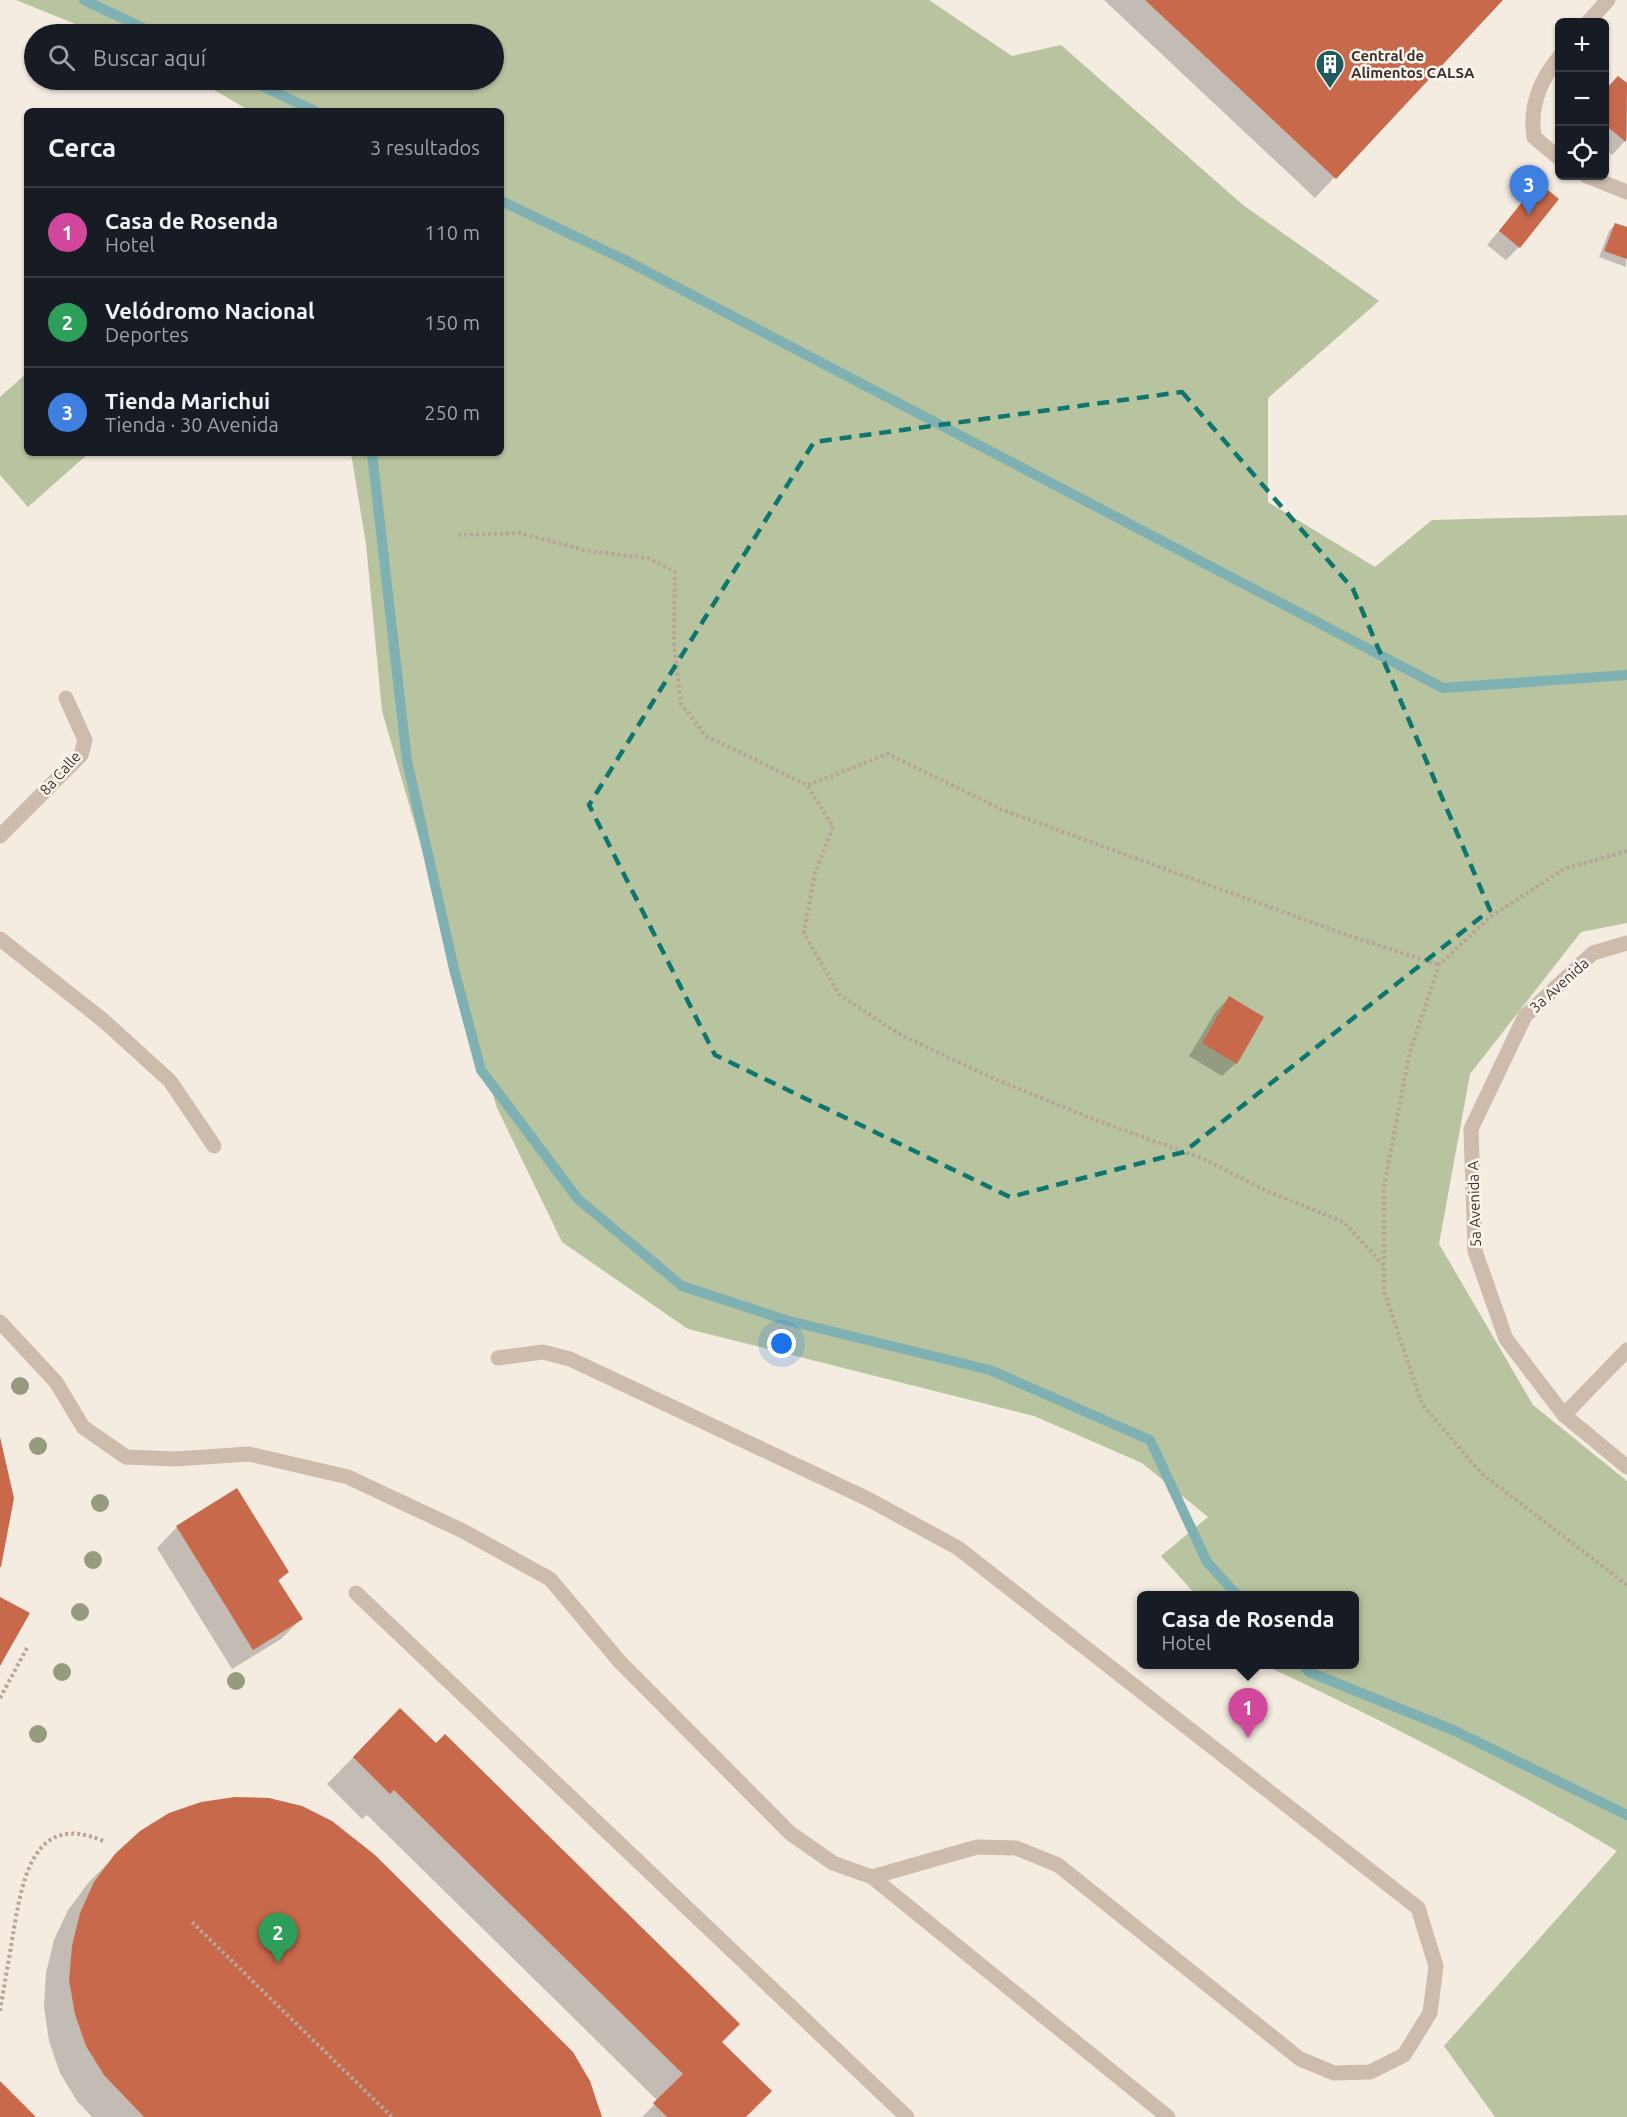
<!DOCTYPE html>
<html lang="es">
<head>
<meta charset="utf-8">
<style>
  :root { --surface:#171b24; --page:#242831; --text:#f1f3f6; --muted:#9ea1a6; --line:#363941; --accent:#b45309 }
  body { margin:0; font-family:Ubuntu,sans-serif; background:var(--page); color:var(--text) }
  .controls { position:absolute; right:18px; top:18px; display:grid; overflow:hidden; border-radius:9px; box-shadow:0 2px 4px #0004 }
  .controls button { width:54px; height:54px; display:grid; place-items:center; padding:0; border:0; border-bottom:2px solid var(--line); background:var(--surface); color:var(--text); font:30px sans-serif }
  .you { position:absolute; left:782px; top:1344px; width:21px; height:21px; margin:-15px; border:4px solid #fff; border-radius:50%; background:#1a73e8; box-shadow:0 0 0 9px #1a73e833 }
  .badge { display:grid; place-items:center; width:39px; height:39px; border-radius:50%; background:var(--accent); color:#fff; font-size:20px; font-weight:700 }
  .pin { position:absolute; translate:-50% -50px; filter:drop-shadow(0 2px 3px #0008) }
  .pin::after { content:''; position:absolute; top:32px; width:21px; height:18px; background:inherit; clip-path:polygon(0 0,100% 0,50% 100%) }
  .popup { position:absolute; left:1137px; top:1591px; width:222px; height:78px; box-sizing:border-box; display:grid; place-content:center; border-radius:9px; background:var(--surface); filter:drop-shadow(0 2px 4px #0005); font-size:20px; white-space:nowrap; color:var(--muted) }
  .popup b { font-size:22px; color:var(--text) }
  .popup::after { content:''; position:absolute; left:50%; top:100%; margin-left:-12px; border:12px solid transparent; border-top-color:var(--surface) }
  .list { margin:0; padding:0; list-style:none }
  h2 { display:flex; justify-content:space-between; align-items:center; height:78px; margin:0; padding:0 24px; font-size:26px }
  h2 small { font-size:20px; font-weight:400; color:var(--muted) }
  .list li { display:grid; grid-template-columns:39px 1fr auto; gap:18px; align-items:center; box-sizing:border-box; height:90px; padding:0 24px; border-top:2px solid var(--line) }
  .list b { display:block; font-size:22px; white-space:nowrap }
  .list p { margin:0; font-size:20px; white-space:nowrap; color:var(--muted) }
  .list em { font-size:20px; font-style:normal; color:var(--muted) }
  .icon { flex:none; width:33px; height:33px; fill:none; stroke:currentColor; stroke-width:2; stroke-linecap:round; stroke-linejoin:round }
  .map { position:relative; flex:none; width:1627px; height:2117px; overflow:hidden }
  .search { position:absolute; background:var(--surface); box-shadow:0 2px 4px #0004; left:24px; top:24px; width:480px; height:66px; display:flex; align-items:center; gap:15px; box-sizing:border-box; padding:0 21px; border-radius:33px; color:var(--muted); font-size:22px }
  .panel { position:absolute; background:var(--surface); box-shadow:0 2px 4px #0004; left:24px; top:108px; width:480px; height:348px; border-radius:9px }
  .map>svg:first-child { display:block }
</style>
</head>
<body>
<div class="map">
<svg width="1627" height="2117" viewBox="0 0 1627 2117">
  <rect width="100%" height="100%" fill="#f4ebe1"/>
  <path fill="#b8c4a0" d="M16,0H929L1012,56L1061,45L1243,205L1379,301L1268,398V502L1375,567L1432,520L1627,515V923L1581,932L1470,1074L1439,1244L1533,1405L1627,1481V2117H1495L1444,2046L1617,1851C1503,1783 1385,1721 1264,1665L1354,1664V1596L1196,1595L1161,1556L1208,1517L1142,1463L1034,1416L688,1329L562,1242L497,1108L382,711L366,544L351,453H501V111H250L197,80H494V34H100Z
    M27,373V453H89L28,507L0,475V397Z"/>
  <path fill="#0003" d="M1104,0H1501L1315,198Z
    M1618,78L1627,85V139L1612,155L1604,148V92Z
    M1538,184L1519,247L1506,260L1487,245Z
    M1615,225L1627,229L1626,267L1599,257L1609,231Z
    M1229,998L1236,1063L1222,1076L1189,1056L1216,1011Z
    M177,1527L288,1572L278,1582L301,1619L281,1639L232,1669L157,1548Z
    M374,1736L720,2042L744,2117H642L658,2101L367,1815L362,1819L327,1784Z
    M116,1855L601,2117H92L77,2101L60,2073L49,2041L44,2007L46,1973L54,1940L68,1910L89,1882Z"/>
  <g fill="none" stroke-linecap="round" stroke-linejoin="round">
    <path stroke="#7fb0b2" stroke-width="10" d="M84,0L156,34
      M249,80L315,111
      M501,201L627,261L1443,688L1627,675
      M372,453L407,761L454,969L481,1070L578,1199L682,1286L789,1321L990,1370L1150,1440L1207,1562L1238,1596
      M1302,1664L1309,1672L1453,1730L1627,1815"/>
  </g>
  <path fill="#c8694b" d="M1145,0H1503L1336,179Z
    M1618,76L1627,83L1626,142L1604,124V91Z
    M1538,182L1559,199L1520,248L1499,231Z
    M1615,223L1627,227V259L1604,251Z
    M1229,996L1264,1017L1237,1064L1202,1043Z
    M0,1437L14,1498L1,1567H0Z
    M237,1488L289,1572L278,1580L303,1619L253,1650L176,1526Z
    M0,1597L30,1613L0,1666Z
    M400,1708L436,1743L445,1734L740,2024L722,2042L772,2091L746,2117H667L653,2103L683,2074L394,1790L390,1794L353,1757Z
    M235,1797L269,1798L302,1806L332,1821L375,1855L573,2052L590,2081L602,2117H144L104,2075L86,2046L75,2014L69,1980L72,1946L80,1913L94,1882L115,1854L140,1831L169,1813L201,1802Z
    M0,2081L36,2117H0Z"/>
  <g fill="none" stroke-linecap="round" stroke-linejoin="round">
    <path stroke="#b9a596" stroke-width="4" stroke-dasharray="3 3" stroke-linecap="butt" d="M458,535L520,533L588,551L648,558L675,572L674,644L681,704L706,736L807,785L833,827L815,873L804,933L839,994L899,1034L997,1080L1088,1117L1206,1160L1269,1192L1344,1222L1384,1266
      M808,785L888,754L1003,810L1344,934L1439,965
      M1627,851L1564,869L1490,917L1439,965L1409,1055L1384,1187V1291L1422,1404L1481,1473L1627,1585
      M0,1698L27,1648
      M192,1922L392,2117
      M0,2011C4,1986 9,1960 13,1934C22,1883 32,1810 103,1841"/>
    <path stroke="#cdbbac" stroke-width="15" d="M1588,22L1608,0
      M1560,56C1540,80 1529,106 1534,137L1560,159
      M1587,176L1627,192
      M0,836L81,755L85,740L66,698
      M0,939L104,1021L170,1081L214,1146
      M1627,943L1593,953L1525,1016L1471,1129L1475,1251L1506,1339L1564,1415L1627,1467
      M0,1322L56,1382L83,1427L126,1457L175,1459L249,1454L348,1477L463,1531L550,1579L620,1662L790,1833L833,1863L872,1877L977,1847L1016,1848L1058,1865L1300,2059L1334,2073L1370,2072L1404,2055L1430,2013L1436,1966L1418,1908L958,1548L868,1499L570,1359L543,1352L498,1358
      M1564,1415L1627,1350
      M356,1593L907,2117
      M872,1877L1168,2117"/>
  </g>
  <g fill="#969b7f">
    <circle cx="20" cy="1386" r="9"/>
    <circle cx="38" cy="1446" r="9"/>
    <circle cx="100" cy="1503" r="9"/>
    <circle cx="93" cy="1560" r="9"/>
    <circle cx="80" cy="1612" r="9"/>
    <circle cx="62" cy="1672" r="9"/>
    <circle cx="236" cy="1681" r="9"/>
    <circle cx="38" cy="1734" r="9"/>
  </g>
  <path fill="none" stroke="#0f766e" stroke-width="4.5" stroke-dasharray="12 8" stroke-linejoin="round" d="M1182,392L1353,589L1490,910L1184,1152L1010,1197L715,1055L589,805L814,442Z"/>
  <defs>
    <g id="building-pin" transform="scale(1.5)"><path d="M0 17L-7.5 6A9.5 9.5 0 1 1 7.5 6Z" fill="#1f5a5e" stroke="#fbf5ee"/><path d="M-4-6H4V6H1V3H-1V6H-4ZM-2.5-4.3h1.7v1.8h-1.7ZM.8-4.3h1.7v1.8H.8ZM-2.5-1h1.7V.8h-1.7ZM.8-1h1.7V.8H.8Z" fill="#fff"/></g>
  </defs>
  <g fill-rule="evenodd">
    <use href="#building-pin" x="1330" y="64"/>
  </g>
  <g text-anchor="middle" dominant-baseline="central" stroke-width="5" stroke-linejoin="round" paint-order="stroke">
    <g font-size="15" font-weight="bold" fill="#3b302b" stroke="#fbf5ee" text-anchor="start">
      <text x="1351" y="55">Central de<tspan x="1351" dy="17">Alimentos CALSA</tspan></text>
    </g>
    <g font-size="15" fill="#3b302b" stroke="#fbf5ee">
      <text transform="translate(60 773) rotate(-48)">8a Calle</text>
      <text transform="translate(1559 985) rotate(-42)">3a Avenida</text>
      <text transform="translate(1474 1204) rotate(-92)">5a Avenida A</text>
    </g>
  </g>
</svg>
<div class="controls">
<button>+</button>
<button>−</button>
<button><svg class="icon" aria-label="locate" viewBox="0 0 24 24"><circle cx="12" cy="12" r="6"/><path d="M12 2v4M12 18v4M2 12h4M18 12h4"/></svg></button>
</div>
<div class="you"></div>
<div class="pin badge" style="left:1248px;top:1738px;background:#d1479c">1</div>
<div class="popup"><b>Casa de Rosenda</b>Hotel</div>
<div class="pin badge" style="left:278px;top:1963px;background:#2e9e5b">2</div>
<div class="pin badge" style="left:1529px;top:215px;background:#3f7fe0">3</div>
<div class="search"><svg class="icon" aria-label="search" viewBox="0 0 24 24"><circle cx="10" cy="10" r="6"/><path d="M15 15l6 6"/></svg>Buscar aquí</div>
<section class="panel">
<h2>Cerca<small>3 resultados</small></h2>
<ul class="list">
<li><span class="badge" style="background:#d1479c">1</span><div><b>Casa de Rosenda</b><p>Hotel</p></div><em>110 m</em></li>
<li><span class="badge" style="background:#2e9e5b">2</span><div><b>Velódromo Nacional</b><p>Deportes</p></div><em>150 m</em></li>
<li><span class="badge" style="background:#3f7fe0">3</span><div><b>Tienda Marichui</b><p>Tienda · 30 Avenida</p></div><em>250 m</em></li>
</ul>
</section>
</div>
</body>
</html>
